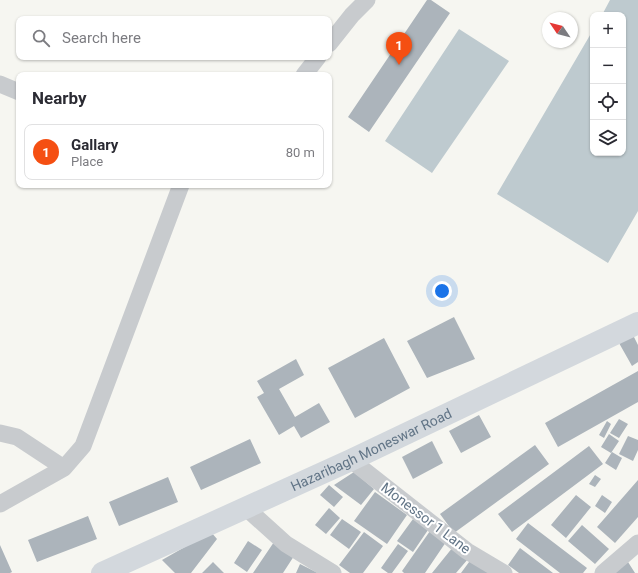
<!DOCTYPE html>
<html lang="en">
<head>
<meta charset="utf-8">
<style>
  :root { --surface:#fff; --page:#f2f2f3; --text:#2b2b33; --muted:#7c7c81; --line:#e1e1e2; --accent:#f54f12 }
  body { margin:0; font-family:Roboto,sans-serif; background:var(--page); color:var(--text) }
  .controls { position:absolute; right:12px; top:12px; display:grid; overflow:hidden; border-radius:8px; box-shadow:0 1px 3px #0004 }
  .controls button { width:36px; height:36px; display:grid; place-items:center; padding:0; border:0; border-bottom:1px solid var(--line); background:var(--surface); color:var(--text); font:20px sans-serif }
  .compass { position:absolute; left:542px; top:12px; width:36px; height:36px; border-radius:50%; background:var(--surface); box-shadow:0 1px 3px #0004; rotate:305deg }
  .you { position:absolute; left:442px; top:291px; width:14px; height:14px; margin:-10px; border:3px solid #fff; border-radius:50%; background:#1a73e8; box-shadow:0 0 0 6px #1a73e833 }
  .badge { display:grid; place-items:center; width:26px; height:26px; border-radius:50%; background:var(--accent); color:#fff; font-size:13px; font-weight:700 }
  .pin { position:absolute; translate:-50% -33px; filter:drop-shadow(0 1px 2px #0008) }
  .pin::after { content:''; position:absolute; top:21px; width:14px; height:12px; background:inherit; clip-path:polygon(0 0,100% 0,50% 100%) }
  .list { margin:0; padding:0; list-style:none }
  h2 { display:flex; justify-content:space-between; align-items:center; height:52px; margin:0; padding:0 16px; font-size:17px }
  h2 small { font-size:13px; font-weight:400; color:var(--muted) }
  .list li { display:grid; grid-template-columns:26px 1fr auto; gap:12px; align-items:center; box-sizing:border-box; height:56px; margin:0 8px 8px; padding:0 8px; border:1px solid var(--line); border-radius:8px }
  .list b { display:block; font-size:15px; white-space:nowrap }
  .list p { margin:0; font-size:13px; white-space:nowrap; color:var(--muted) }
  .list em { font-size:13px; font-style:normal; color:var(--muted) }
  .icon { flex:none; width:22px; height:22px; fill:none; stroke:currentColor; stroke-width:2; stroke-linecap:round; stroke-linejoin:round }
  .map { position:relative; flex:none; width:638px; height:573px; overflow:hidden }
  .search { position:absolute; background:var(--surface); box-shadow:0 1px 3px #0004; left:16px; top:16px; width:316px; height:44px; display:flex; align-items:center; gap:10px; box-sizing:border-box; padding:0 14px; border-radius:8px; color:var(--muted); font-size:15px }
  .panel { position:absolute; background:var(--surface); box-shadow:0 1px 3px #0004; left:16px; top:72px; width:316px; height:116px; border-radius:8px }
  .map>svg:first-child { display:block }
</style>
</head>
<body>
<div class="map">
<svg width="638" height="573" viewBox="0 0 638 573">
  <rect width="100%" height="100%" fill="#f6f6f1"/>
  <path fill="#becacf" d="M610,0H638V211L608,263L497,194L593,30V153H623V15H602Z
    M459,29L509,61L432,173L385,141Z"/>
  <path fill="#acb4bb" d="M427,0H431L450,13L369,132L348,117Z
    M454,317L475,359L427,378L407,341Z
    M633,335L638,345V362L632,366L619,343Z
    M384,338L410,388L355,418L328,368Z
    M296,359L304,375L279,389L295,417L319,403L330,422L301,438L294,426L279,435L257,397L264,393L257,381Z
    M638,371V402L558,447L545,423Z
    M479,415L491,437L461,453L449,431Z
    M619,419L628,424L619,438L610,433Z
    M607,421L611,424L604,438L599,435Z
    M609,434L619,441L611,453L601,447Z
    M628,436L638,440V450L633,461L619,454Z
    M250,439L261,463L201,490L190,467Z
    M432,441L443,463L413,479L402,457Z
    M535,445L549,464L454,533L440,514Z
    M589,446L603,464L512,532L498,514Z
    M612,452L622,458L616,470L605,463Z
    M354,472L374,489L361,505L334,485Z
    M595,475L601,479L595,487L589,484Z
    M168,477L178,502L119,526L109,502Z
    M638,480V517L615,543L597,527Z
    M329,485L343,497L334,507L320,495Z
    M375,492L407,515L387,544L354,521Z
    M576,495L591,507L566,538L551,525Z
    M602,495L612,502L605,513L595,506Z
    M329,508L340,518L326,534L315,525Z
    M88,516L97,539L37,562L28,540Z
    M342,519L361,532L349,549L330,535Z
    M413,519L428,530L413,552L397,541Z
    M528,523L587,568L583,573H560L516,539Z
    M582,525L609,549L595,564L568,541Z
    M430,531L446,542L425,573H404L402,571Z
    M211,532L217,539L191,573H175L162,560Z
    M364,532L383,546L363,573H350L339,565Z
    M248,541L262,550L247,572L234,563Z
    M274,542L294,556L283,573H253Z
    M398,544L408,551L392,573H388L381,568Z
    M0,545L12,572L10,573H0Z
    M453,547L468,559L456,573H432Z
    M520,548L553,573H519L508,565Z
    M472,558L489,573H461Z
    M213,562L224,573H202Z
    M628,562L635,573H611Z
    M300,564L318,573H296Z"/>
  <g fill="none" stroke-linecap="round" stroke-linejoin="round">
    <path stroke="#c8cbce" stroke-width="17" d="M329,44L352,15L367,0
      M304,75L318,57
      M0,84L19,92
      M0,433L17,437L64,468
      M351,460L467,551L504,573
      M0,504L64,468L83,446L181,185
      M245,507L286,544L333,573
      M603,573L638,543"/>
    <path stroke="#d3d8dd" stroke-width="22" id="s1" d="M102,573L351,460L638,323"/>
  </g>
  <g text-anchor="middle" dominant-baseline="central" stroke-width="4" stroke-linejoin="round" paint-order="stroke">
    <g font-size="14" fill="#617486" stroke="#fff">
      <text stroke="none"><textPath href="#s1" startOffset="296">Hazaribagh Moneswar Road</textPath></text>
      <text transform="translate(426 518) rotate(37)">Monessor 1 Lane</text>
    </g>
  </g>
</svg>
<div class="controls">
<button>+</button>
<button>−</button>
<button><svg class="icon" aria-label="locate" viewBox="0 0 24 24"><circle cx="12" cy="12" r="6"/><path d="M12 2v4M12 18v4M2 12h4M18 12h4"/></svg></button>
<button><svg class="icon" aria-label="layers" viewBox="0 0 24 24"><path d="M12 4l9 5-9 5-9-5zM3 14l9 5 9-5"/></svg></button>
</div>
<svg class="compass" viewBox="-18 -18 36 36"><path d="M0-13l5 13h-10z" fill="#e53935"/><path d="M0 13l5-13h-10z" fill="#7c7c81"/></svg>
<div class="you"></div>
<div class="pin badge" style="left:399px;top:65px">1</div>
<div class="search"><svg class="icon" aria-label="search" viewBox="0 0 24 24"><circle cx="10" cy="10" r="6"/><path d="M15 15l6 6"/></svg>Search here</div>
<section class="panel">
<h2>Nearby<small></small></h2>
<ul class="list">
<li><span class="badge">1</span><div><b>Gallary</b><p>Place</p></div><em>80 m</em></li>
</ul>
</section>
</div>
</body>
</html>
